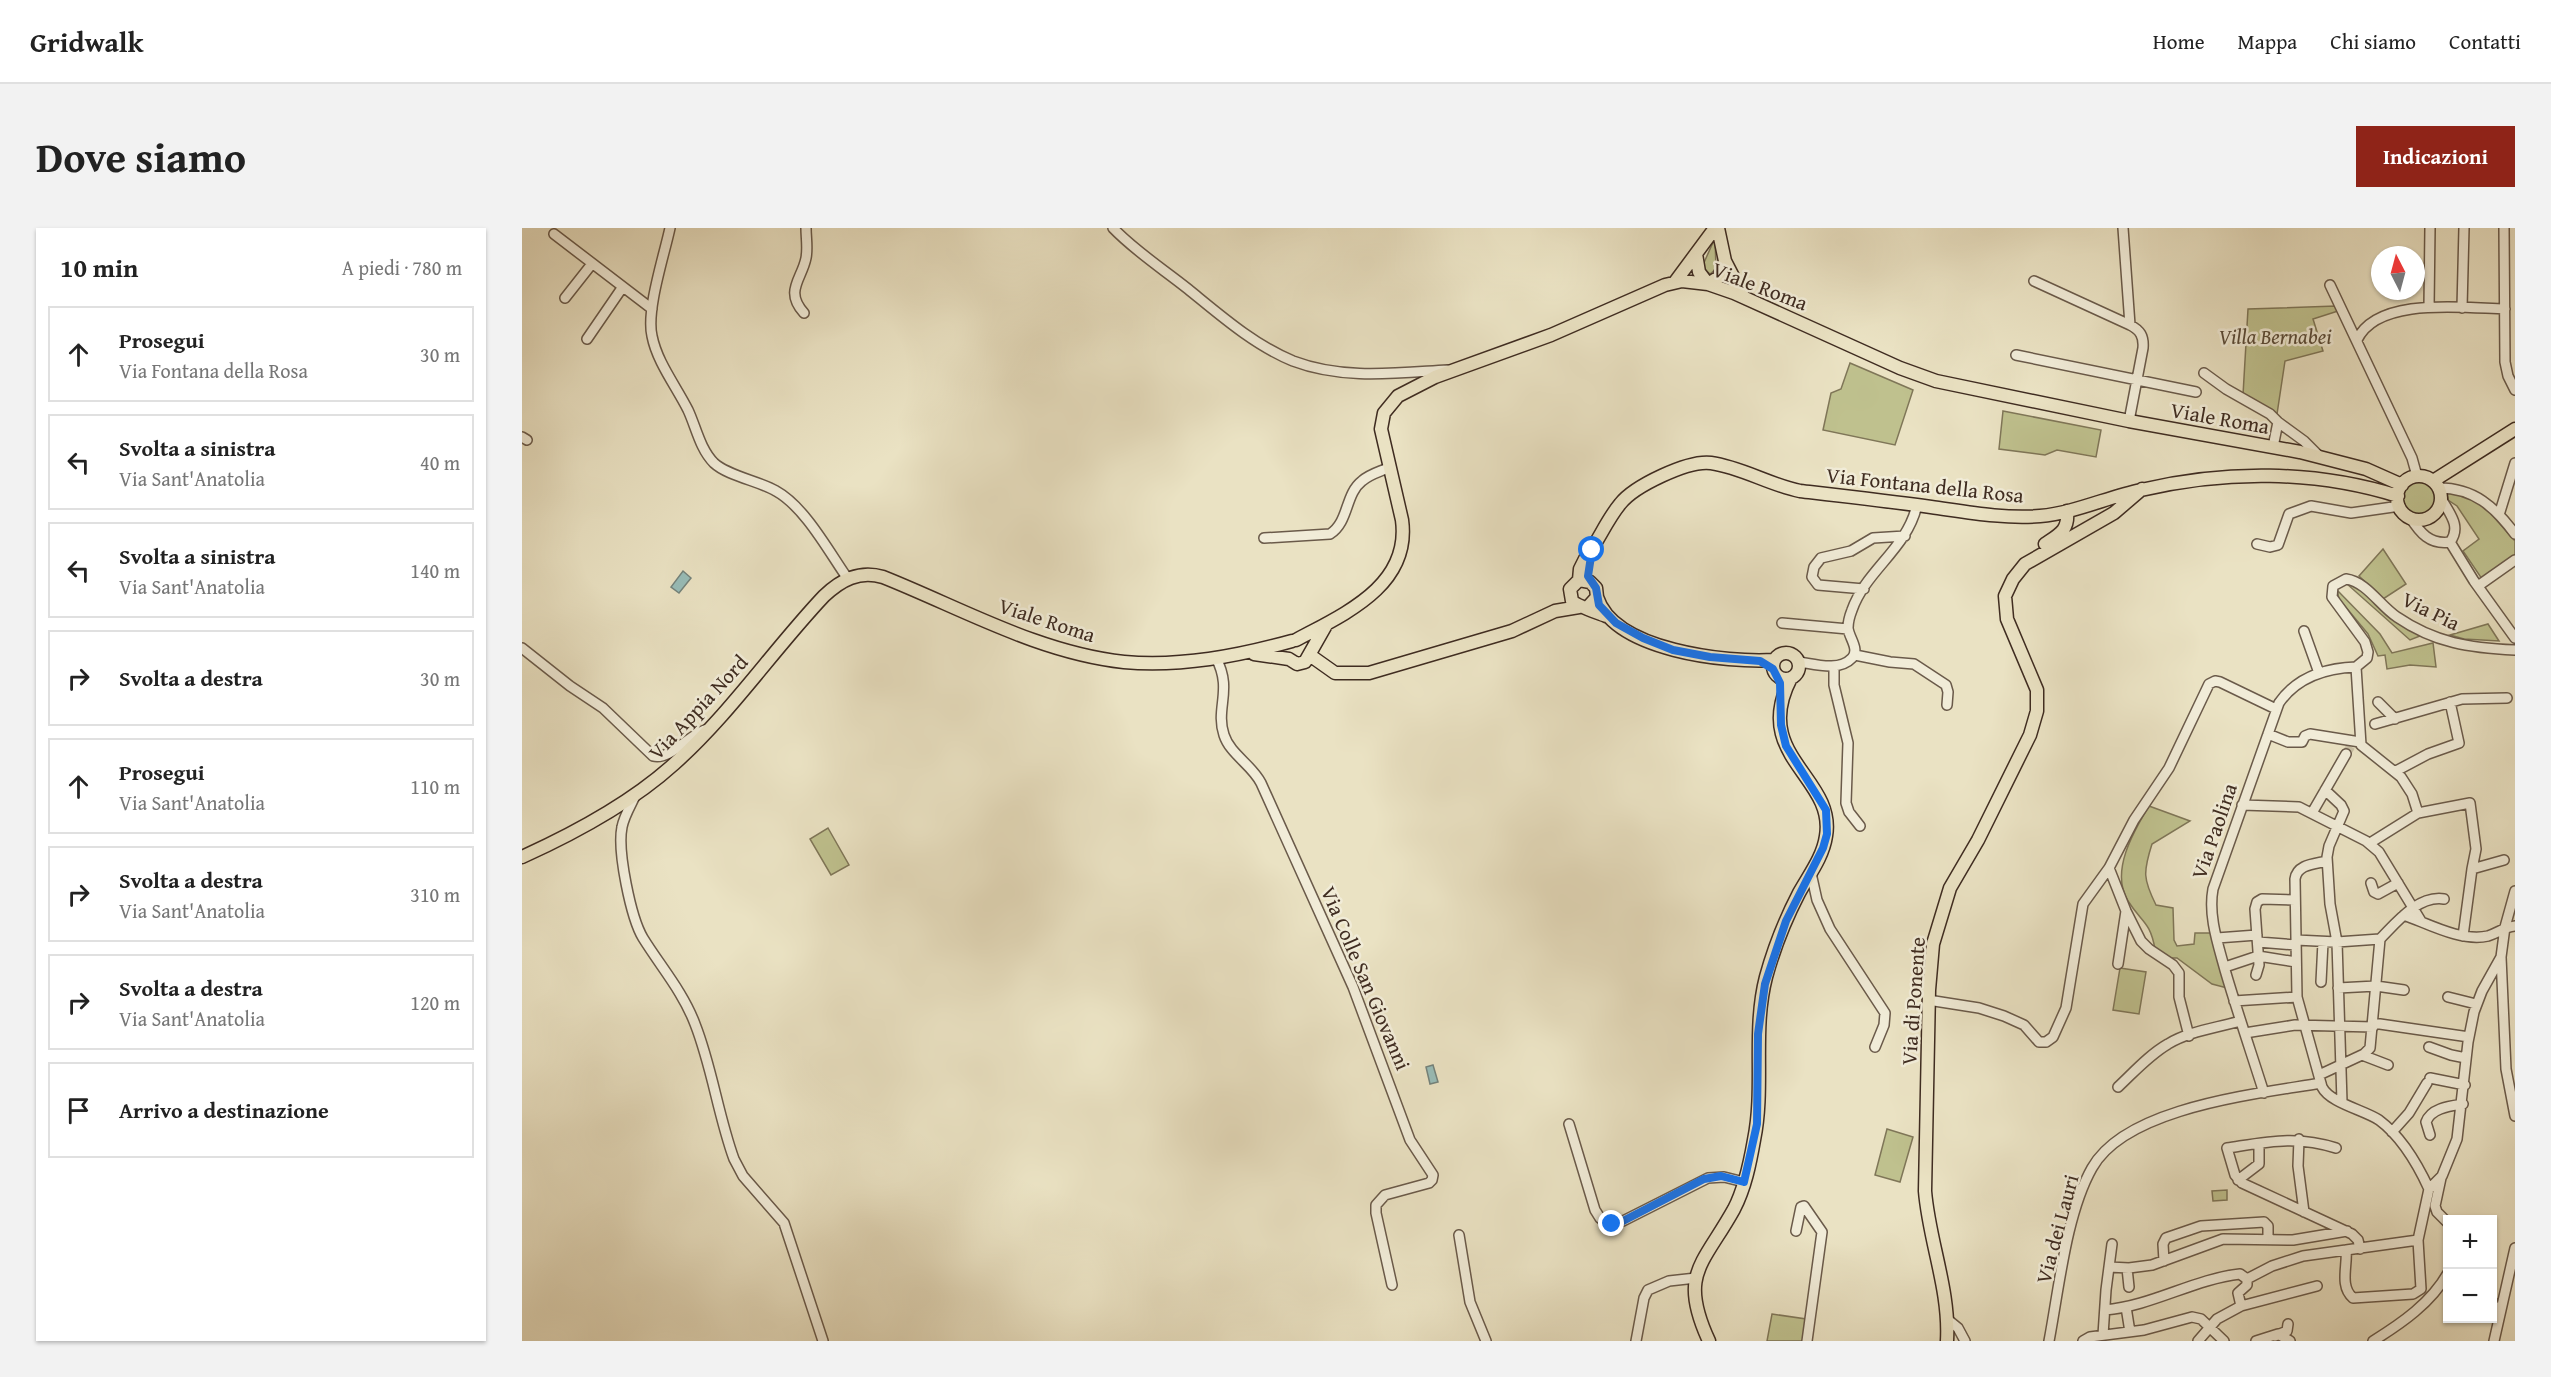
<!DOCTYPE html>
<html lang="it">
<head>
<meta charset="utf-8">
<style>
  :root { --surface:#fff; --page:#f2f2f2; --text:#222; --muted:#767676; --line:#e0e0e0; --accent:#8f2418 }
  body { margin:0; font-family:"Gentium Book Plus",serif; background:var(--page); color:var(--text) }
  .controls { position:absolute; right:18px; bottom:18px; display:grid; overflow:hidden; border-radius:0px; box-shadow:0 2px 4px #0004 }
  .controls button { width:54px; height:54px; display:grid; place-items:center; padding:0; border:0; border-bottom:2px solid var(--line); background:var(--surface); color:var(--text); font:30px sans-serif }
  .compass { position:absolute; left:1849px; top:18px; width:54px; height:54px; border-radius:50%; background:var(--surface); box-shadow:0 2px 4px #0004; rotate:354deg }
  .stop { position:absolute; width:18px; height:18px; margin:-14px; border:4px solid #1a73e8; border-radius:50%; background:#fff }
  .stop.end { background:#1a73e8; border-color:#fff; box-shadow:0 2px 6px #0008 }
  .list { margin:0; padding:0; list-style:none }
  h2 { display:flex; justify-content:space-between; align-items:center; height:78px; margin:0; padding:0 24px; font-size:26px }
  h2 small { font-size:20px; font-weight:400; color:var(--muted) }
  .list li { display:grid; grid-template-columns:39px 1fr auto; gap:18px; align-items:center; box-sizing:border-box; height:96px; margin:0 12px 12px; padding:0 12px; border:2px solid var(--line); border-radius:0px }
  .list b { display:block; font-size:22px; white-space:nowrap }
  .list p { margin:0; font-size:20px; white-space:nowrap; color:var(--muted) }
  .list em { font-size:20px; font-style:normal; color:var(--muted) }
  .icon { flex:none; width:33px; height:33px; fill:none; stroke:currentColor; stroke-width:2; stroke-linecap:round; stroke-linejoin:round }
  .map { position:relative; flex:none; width:1993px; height:1113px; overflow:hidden; border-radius:0px }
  header { display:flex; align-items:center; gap:36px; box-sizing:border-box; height:84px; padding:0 30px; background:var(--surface); border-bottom:2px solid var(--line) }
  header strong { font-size:28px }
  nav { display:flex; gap:33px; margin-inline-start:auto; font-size:21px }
  .intro { display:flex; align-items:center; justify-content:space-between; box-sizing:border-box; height:144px; padding:0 36px }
  h1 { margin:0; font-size:42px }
  .button { padding:15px 27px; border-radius:0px; background:var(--accent); color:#fff; font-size:21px; font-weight:700 }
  main { display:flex; gap:36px; padding:0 36px }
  aside { flex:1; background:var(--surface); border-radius:0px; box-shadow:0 2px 4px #0004 }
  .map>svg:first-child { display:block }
</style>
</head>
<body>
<header>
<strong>Gridwalk</strong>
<nav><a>Home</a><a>Mappa</a><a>Chi siamo</a><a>Contatti</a></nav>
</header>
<div class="intro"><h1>Dove siamo</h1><a class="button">Indicazioni</a></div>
<main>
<aside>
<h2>10 min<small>A piedi · 780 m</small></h2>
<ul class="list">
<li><svg class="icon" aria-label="ahead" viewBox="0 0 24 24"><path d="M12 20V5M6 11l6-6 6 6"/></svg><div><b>Prosegui</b><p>Via Fontana della Rosa</p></div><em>30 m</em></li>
<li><svg class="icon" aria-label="left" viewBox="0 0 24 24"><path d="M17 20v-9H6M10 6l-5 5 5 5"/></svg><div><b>Svolta a sinistra</b><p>Via Sant'Anatolia</p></div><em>40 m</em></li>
<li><svg class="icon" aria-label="left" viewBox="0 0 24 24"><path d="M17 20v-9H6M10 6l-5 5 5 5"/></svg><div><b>Svolta a sinistra</b><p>Via Sant'Anatolia</p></div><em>140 m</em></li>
<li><svg class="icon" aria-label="right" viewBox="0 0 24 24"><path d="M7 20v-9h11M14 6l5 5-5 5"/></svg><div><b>Svolta a destra</b></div><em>30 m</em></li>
<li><svg class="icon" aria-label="ahead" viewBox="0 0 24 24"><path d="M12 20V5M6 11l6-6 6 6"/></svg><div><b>Prosegui</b><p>Via Sant'Anatolia</p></div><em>110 m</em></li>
<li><svg class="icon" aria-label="right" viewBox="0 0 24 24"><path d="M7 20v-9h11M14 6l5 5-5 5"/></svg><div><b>Svolta a destra</b><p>Via Sant'Anatolia</p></div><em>310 m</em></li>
<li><svg class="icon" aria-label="right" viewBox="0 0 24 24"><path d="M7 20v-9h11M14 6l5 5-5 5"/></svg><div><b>Svolta a destra</b><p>Via Sant'Anatolia</p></div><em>120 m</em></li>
<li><svg class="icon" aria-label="arrive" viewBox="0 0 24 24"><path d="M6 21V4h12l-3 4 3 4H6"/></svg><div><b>Arrivo a destinazione</b></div></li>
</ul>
</aside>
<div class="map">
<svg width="1993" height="1113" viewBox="0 0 1993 1113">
  <rect width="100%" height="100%" fill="#eae2c3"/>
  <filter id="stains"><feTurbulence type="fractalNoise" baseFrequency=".00333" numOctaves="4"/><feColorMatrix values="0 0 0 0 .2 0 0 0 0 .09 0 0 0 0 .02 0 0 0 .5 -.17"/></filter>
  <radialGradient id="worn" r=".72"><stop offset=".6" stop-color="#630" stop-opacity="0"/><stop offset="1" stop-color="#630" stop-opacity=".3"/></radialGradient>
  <path fill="#bfc18e" stroke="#7f7658" stroke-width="1.5" d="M1193,10L1194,41L1188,46L1180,39Z
    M1814,78L1816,83L1791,91L1801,123L1763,133L1755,186L1721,167L1726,81Z
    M1328,135L1391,162L1373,217L1301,202L1309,165L1319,161Z
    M1481,183L1579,202L1574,229L1535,222L1523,227L1477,221Z
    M1881 270a16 16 0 1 1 32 0a16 16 0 1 1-32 0Z
    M1932,264L1957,272L1993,313V329L1960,351L1941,323L1957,311L1935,278L1926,272L1925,265Z
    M1861,321L1884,356L1861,371L1837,348Z
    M1829,355L1898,406V408L1888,412L1825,356Z
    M1815,362L1858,406L1870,425L1911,415L1914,439L1888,437L1865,441L1863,427L1856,428L1846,406L1817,371Z
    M1966,396L1977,413L1942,411L1928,407Z
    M1627,578L1668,593L1630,616C1621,644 1621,651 1634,677L1651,680L1652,712L1655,718L1672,716L1673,705H1690L1705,760L1690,756L1655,730H1648L1633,721C1628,693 1620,695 1606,673C1588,644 1611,604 1627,578Z
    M306,600L327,637L309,647L288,611Z
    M1598,740L1624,744L1617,786L1591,782Z
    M1365,901L1391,909L1378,954L1353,947Z
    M1705,962V972L1691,973L1690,963Z
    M1250,1086L1284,1091L1281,1113H1245Z"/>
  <path fill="#98bdb8" stroke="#74837c" stroke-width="1.5" d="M161,343L169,350L157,365L149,359Z
    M911,837L916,854L908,856L904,839Z"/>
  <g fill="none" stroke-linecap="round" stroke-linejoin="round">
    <path stroke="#c8bea3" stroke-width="9" stroke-dasharray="9 4.5" stroke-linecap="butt" d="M1824,526L1829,518"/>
    <g stroke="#6a5a4a" stroke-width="12">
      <path id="minor" d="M148,0C142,28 124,82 130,108C135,134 154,158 166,182C174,199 178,221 192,235C206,248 237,253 254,263C283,279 307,324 326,351
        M591,0C613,23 641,41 666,61C698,87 732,117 771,133C821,152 874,145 925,142
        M1601,0L1608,97
        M1982,0L1983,134L1986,148L1993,162
        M32,6L130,81
        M1512,53L1608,97C1618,102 1622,108 1621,120L1607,193
        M1808,57L1890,230L1895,248
        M43,70L69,37
        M1907,79L1908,0
        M1940,80L1942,0
        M282,85C262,63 280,51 284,30C286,20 284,10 284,0
        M65,111L100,60
        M1835,112C1855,68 1943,80 1983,81
        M1494,127L1674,164
        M1682,145L1704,161L1748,186L1756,194L1782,213L1797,228
        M0,209L5,212
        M1751,219L1756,194
        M1917,260C1952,260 1973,279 1993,306
        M1919,270C1927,285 1940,298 1928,314
        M1977,287L1993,235
        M1888,289C1898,305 1908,317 1928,314
        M742,310L808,306C827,294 823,266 840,253C848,246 857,244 866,240
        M1928,314L1952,353L1993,410
        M1735,316L1748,319L1756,317L1767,286L1789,278L1829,285L1878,278
        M1956,358L1993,332
        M1342,361L1296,357L1290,349L1292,339L1299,330L1329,323L1351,310L1383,308
        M1260,395L1326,401
        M1782,403L1797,445
        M0,420L48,458L81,480L131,528C148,533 168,505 186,501
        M1333,427L1368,434L1392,436L1424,457L1426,464L1425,477
        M694,430C711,462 693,480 702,507C708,526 730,537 739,555L831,759L888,912L911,947L910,952L907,955L863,967L854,977V985L870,1057
        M1277,434C1292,436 1317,444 1330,430C1338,421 1327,410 1326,400C1326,395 1328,387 1330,382C1344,342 1385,321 1395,277
        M1312,438V457L1326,515L1324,575L1327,584L1338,598
        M1834,439L1845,430L1846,424L1843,414L1810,369L1811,358L1824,351C1845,354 1858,378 1875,389C1913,415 1948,420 1993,422
        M1834,439L1839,517L1879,549L1890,566L1896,585
        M1856,474L1873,491
        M1853,496L1940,471L1985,470
        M1746,506L1766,514H1780L1783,508L1788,506L1838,514
        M1874,543L1906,526L1937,515L1928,474
        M1803,562L1819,577L1822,583L1807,618L1805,629L1808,676L1815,714L1820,874
        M114,566C109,577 102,588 100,599C95,623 109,690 121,710C139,739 161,764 173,796C190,839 196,887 212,931L221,948L262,995L301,1113
        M1720,577L1777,579L1844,613L1857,624L1899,693
        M1790,585L1824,526
        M1848,615L1896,585L1948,575L1954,621L1950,641
        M1805,633C1793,636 1775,636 1773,651L1775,769L1800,859C1808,875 1842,882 1857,892C1880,909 1895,935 1907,961
        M1587,640L1604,683L1619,713L1627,721L1651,737L1657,745V769L1667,808
        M1289,645L1295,672L1308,701L1363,785L1362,797L1353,819
        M1849,655L1852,664L1856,666L1876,655
        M1993,663L1983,699L1979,729L1984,841L1993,888
        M1882,687C1907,696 1939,714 1966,708C1976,705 1982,699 1993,698
        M1941,708L1950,641L1982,632
        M1695,710L1735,707
        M1774,712L1815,714L1858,711
        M1736,714L1774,717
        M1596,736L1604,683
        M1703,739L1736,728L1774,734
        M1734,747L1737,737L1733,681L1735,674L1740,671L1773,672
        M1799,754L1801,714
        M1816,760L1854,758L1882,762
        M1926,769L1954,776
        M1406,772L1457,780L1482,788L1502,797L1517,814H1524L1531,809L1544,780L1561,676L1587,640L1612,592L1647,540L1687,456L1693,453L1698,454L1754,481
        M1712,773L1775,769
        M1851,795L1947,809
        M1723,805L1773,797L1851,799
        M1907,819L1929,827L1944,830
        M1840,827L1866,837
        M1797,847L1842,826L1848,820L1858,711C1874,695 1896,667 1922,671
        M1908,850L1943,857
        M1596,859C1612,844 1627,827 1646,816C1667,803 1695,800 1718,793
        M1742,865C1729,824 1715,783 1703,742C1696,716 1686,688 1691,661L1757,475C1775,449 1804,440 1834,439
        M1047,896L1073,982L1078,990L1085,995L1101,993L1186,950L1202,949L1222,954
        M1870,904L1887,885L1905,855
        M1908,907L1904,894C1909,880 1928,878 1941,876
        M1777,911L1776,938L1782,984
        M1814,920C1774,907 1745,914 1705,920L1713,947L1720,955L1830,1006L1836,1012L1838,1021
        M1919,950L1913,978L1915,984L1926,995
        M1716,952L1737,936V916
        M1274,1003L1279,979L1282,978L1300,1004L1285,1113
        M937,1007L948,1074L964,1113
        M1824,1022C1826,1037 1817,1058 1831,1070L1891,1066L1899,1061L1896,1012L1907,961L1920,948L1935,911L1946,814L1952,784L1960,763L1979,729
        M1642,1033L1641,1016L1644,1010L1679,998L1742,994L1746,998V1011
        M1587,1039L1607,1040L1630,1037L1701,1011L1771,1012L1825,1003
        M1605,1040L1607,1059
        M1725,1051L1750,1038L1781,1028L1896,1012
        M1970,1073L1977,1091
        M1719,1078L1795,1058
        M1604,1079L1608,1104
        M1583,1082C1630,1078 1672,1051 1718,1046L1725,1051
        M1425,1091L1436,1100L1443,1113
        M1581,1107L1584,1062L1590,1016
        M1753,1108L1765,1103L1766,1096
        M1114,1113L1122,1070L1126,1062L1147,1053L1174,1050
        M1527,1113C1537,1061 1544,986 1570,940C1604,879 1735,866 1799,855
        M1561,1113L1568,1109L1622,1102L1670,1089L1679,1091L1702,1113
        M1676,1113L1695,1091L1719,1078L1716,1065L1725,1057V1051
        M1734,1113L1756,1106L1768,1113
        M1851,1113C1880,1095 1909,1075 1926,1045
        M1972,1113L1993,1020"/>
    </g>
    <g stroke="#3f2c21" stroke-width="15">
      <path id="major" d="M1196,0L1203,33L1221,68
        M1174,26L1177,44L1186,56L1197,49L1203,33
        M1153,54L1193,0
        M1875 270a22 22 0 1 1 44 0a22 22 0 1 1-44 0Z
        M1911,253L1993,201
        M1523,316C1538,306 1547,302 1545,283
        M1057,352L1058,341L1063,331C1076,314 1084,293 1098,276C1112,258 1166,232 1189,235C1219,239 1248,257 1278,263C1321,268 1365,273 1409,279C1445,284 1482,291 1518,288C1552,285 1586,269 1619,262C1703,242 1793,242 1876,268
        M1075,369C1092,423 1205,435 1252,432
        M1066,379L1075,369L1074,360L1068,354L1057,352L1048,361L1050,373C1055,378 1074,384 1084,388
        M774,412C822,386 889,358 880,292L859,201L862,185L876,168L913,149L1029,107L1143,57L1160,53L1186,56L1212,65L1378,140L1414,153L1607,193L1778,224L1844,241L1880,257
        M1251 438a13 13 0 1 1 26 0a13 13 0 1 1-26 0Z
        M732,426L767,431L775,436L783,434L804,397
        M789,428L813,445H847L990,403L1033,383L1057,379
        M0,629C53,605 109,575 152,536C208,486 251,422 302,368C319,352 337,342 361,349C439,380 517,425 602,434C659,439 716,428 770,413
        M1187,1113C1156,1046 1181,1037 1212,981C1223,960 1228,935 1232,912C1243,858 1230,803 1244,749C1252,720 1263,692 1277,665C1287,647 1301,629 1304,608C1314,549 1228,528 1269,450
        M1425,1113C1428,1062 1407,1013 1403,963L1407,762L1411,716L1428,660L1456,612L1508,507L1515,483V462L1485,391L1483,368L1491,351L1503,336L1592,285L1620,261"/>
    </g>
    <use href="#minor" stroke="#f1ecd8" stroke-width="9"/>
    <use href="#major" stroke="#eae2c3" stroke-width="12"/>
  </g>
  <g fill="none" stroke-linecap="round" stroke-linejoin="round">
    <path stroke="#1a73e8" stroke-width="8" d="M1070,322L1066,348L1074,360L1077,377L1094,395L1121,410L1151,422L1188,429L1238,433L1251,441L1258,455L1259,497L1264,518L1304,582L1305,606L1301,620L1264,693L1243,756L1236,806L1235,896L1222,954L1199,948L1182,951L1101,993L1090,996"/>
  </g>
  <g text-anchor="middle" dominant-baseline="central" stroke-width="5" stroke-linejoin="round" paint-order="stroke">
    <g font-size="21" fill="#3f2c21" stroke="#f1ecd8">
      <text transform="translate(1238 58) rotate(21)">Viale Roma</text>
      <text transform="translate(1698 190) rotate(10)">Viale Roma</text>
      <text transform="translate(1403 257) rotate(6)">Via Fontana della Rosa</text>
      <text transform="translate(1909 383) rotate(26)">Via Pia</text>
      <text transform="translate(525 392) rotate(18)">Viale Roma</text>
      <text transform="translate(176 479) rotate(-47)">Via Appia Nord</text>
      <text transform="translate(1692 603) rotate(-71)">Via Paolina</text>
      <text transform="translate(844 750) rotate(67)">Via Colle San Giovanni</text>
      <text transform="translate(1391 773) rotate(-86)">Via di Ponente</text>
      <text transform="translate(1535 1001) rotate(-75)">Via dei Lauri</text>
    </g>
    <g font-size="21" font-style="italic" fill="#594a37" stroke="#f1ecd8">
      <text x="1753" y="108">Villa Bernabei</text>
    </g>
  </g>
  <rect width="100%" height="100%" filter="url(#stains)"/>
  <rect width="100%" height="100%" fill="url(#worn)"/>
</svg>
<div class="controls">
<button>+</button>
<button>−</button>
</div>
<svg class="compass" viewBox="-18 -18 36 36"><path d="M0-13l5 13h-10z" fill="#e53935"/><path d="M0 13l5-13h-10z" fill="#767676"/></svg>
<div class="stop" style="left:1070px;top:322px"></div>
<div class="stop end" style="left:1090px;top:996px"></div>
</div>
</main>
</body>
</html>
